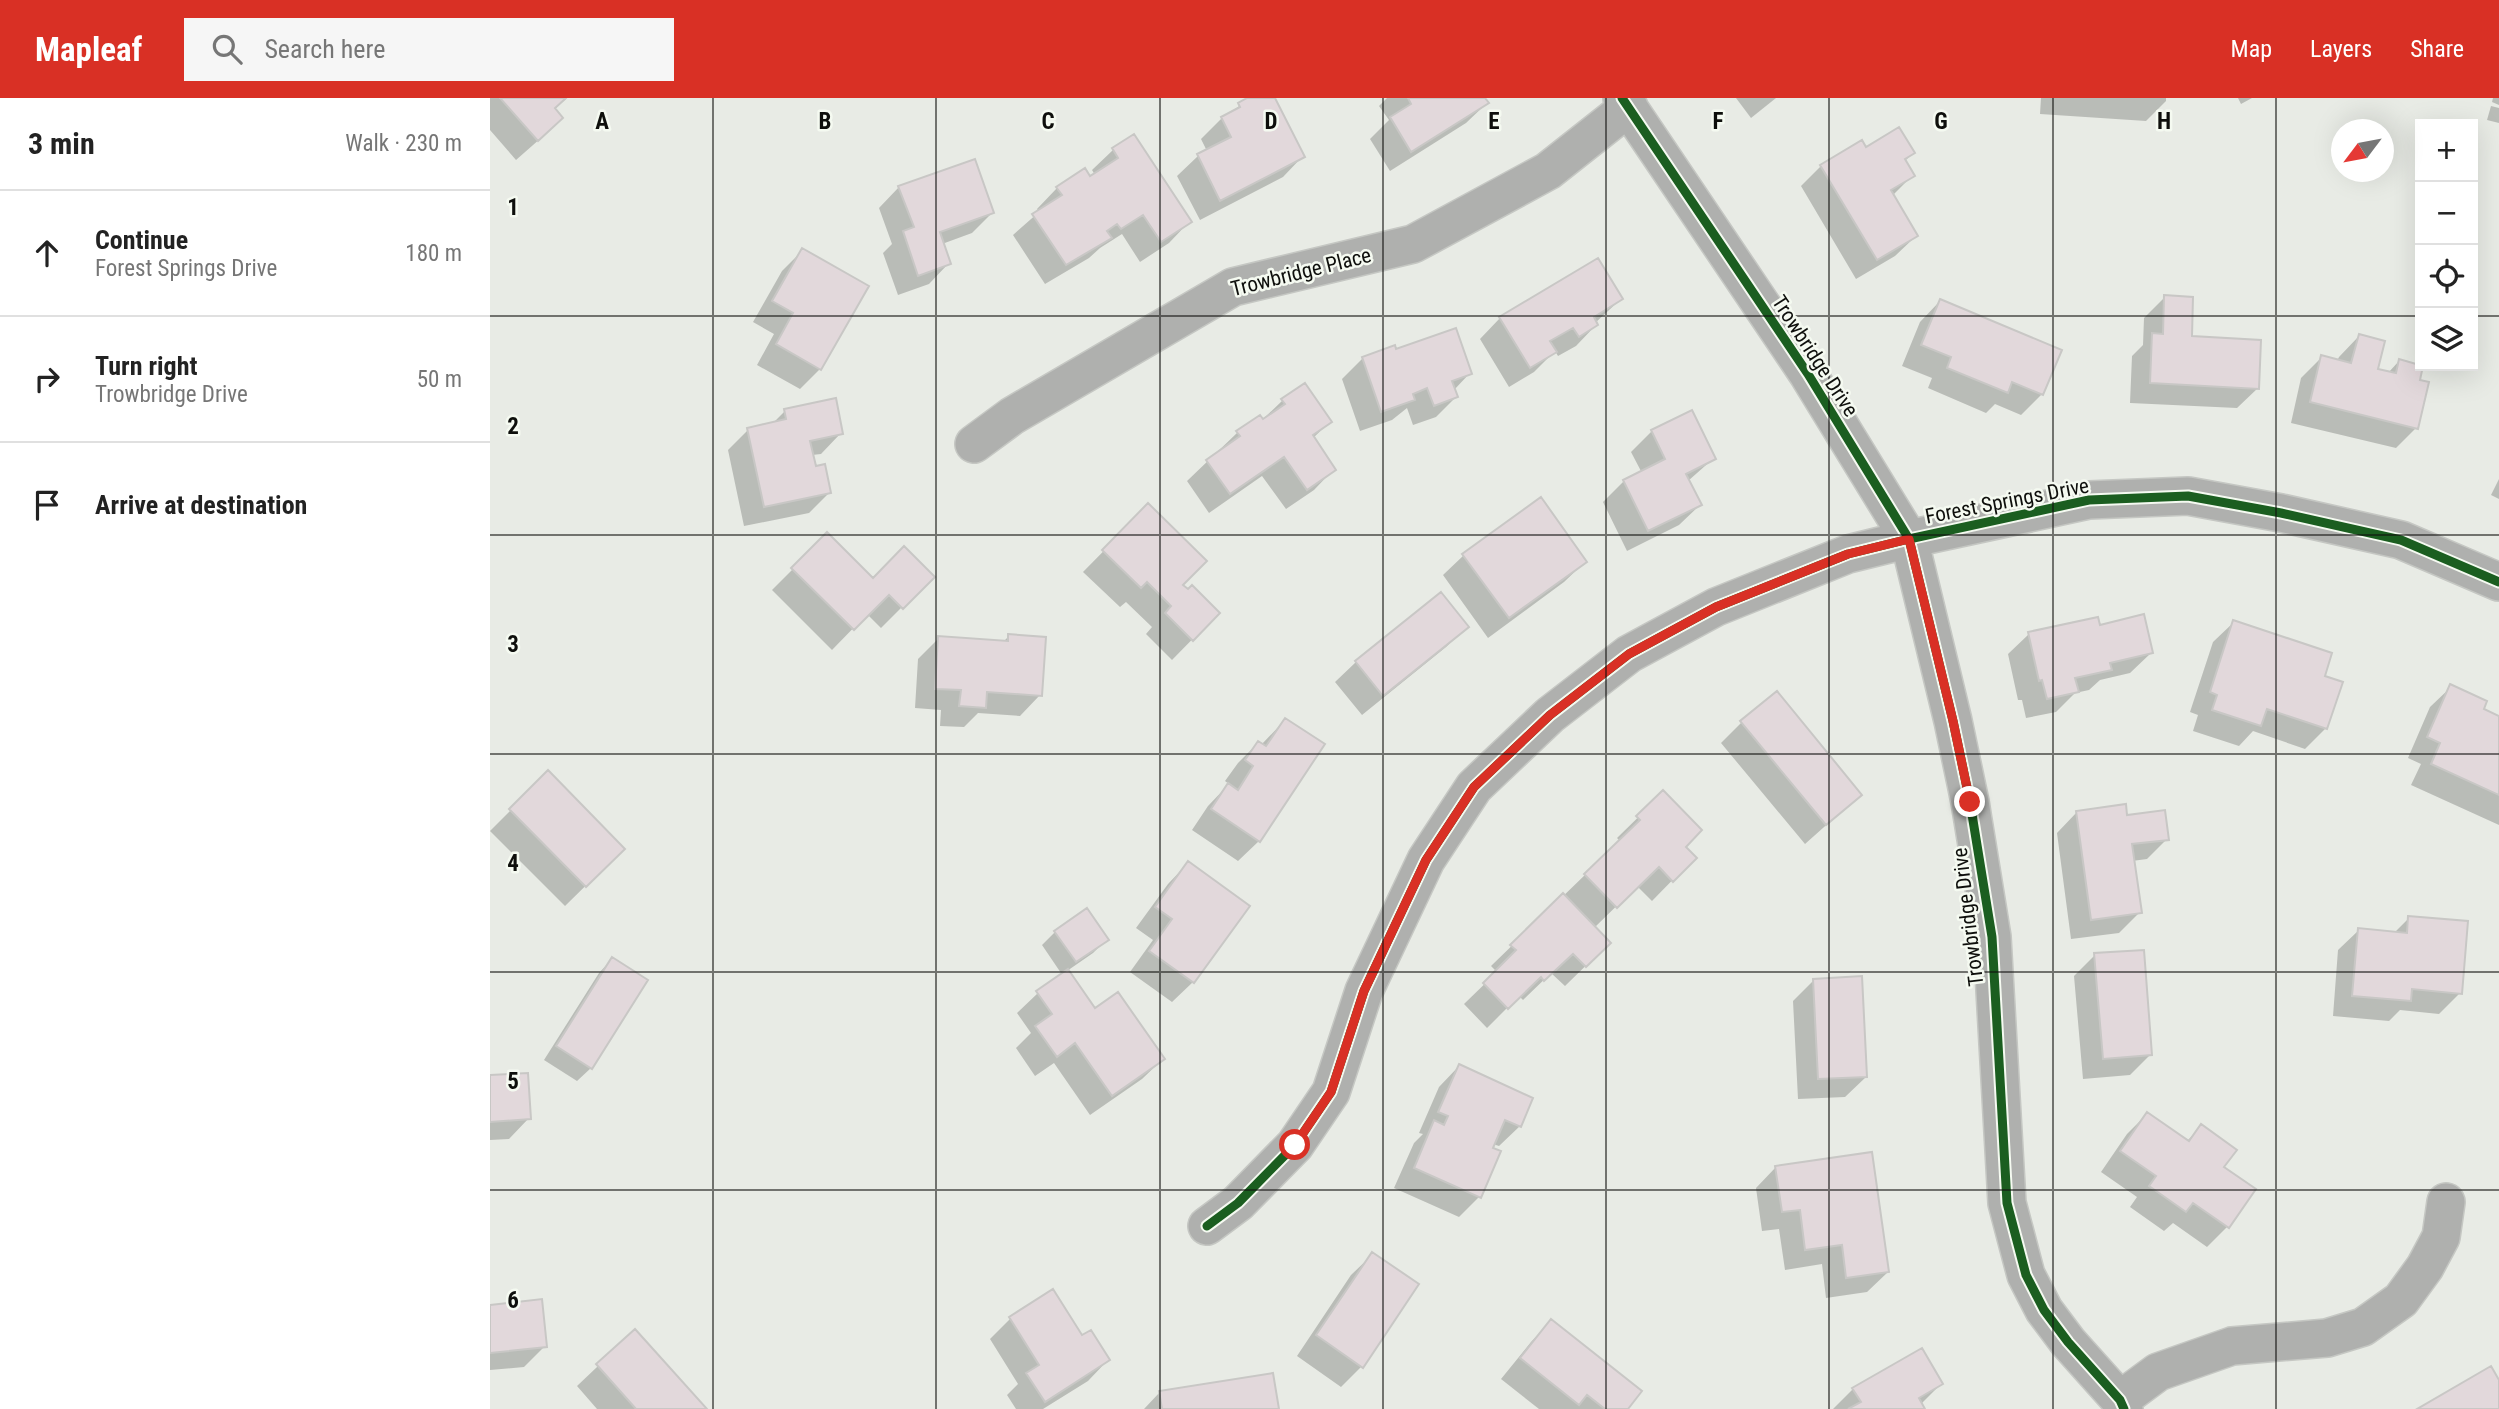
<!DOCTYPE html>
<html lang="en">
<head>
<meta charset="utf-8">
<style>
  :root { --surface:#fff; --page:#f6f6f6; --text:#222; --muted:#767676; --line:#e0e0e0; --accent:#d93025 }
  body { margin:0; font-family:"Roboto Condensed",sans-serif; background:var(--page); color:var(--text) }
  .controls { position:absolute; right:21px; top:21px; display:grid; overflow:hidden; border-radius:0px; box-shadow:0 7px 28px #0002 }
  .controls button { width:63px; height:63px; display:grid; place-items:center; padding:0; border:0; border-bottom:2px solid var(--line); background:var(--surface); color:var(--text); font:35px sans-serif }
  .compass { position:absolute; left:1841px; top:21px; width:63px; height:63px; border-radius:50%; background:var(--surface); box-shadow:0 7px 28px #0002; rotate:238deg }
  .stop { position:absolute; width:21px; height:21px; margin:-16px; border:5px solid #d93025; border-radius:50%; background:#fff }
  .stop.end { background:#d93025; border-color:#fff; box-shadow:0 2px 7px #0008 }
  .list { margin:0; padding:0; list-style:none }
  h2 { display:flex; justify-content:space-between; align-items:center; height:91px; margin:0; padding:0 28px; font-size:30px }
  h2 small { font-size:23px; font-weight:400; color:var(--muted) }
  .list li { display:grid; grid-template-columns:46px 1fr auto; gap:21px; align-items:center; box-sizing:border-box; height:126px; padding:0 28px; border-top:2px solid var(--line) }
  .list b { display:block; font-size:26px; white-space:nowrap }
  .list p { margin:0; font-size:23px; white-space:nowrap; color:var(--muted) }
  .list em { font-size:23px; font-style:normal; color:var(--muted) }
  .icon { flex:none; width:38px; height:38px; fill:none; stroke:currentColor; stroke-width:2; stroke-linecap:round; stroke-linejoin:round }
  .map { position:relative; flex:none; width:2009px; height:1311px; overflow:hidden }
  header { display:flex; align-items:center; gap:42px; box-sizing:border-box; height:98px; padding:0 35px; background:var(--accent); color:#fff }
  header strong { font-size:33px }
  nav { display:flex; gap:38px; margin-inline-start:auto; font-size:24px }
  .search { width:490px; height:63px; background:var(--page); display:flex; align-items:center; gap:18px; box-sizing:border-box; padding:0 24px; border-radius:0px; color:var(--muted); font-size:26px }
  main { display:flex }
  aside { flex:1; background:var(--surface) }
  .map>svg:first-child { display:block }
</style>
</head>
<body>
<header>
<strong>Mapleaf</strong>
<div class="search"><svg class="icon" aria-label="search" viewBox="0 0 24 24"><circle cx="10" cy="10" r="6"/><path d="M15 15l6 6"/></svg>Search here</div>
<nav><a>Map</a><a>Layers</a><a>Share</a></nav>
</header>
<main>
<aside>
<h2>3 min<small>Walk · 230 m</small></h2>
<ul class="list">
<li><svg class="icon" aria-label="ahead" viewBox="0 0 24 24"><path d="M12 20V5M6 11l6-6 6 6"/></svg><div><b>Continue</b><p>Forest Springs Drive</p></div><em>180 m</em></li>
<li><svg class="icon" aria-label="right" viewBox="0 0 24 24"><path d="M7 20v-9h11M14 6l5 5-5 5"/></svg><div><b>Turn right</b><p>Trowbridge Drive</p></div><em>50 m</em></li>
<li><svg class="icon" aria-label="arrive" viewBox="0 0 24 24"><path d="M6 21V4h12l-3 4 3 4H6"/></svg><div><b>Arrive at destination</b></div></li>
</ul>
</aside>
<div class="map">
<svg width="2009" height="1311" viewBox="0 0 2009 1311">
  <rect width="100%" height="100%" fill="#e8ebe5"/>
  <path fill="#0003" d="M0,0H77L64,12L51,40L26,62L0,32Z
    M761,0H783L813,58L793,79L710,122L687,78L708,58L717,53L711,41L732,20Z
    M897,0H993L997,5L976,25L900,73L880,41L899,22L889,8Z
    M1246,0H1286L1261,20Z
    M1551,0H1676V3L1656,23L1550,16Z
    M1748,0H1762L1751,6Z
    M2003,0H2009V7L2002,4Z
    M2001,8L2009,10V25L1997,22Z
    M643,38L699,124L679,145L650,164L632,136L610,150L599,160L555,186L523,137L549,114L547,111L567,90L605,77L602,72L623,52Z
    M1376,52L1423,55L1415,63L1423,77L1402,98L1426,138L1405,158L1366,181L1311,88L1331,68Z
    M409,89L502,115L482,135L452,146L459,165L439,186L408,197L393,155L402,146L389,110Z
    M313,152L330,271L310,291L267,267L284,236L263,224L292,173Z
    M1675,199L1700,240L1768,290L1747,310L1640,305L1642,258L1653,247L1654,220Z
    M1131,201L1105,225L1106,227L1086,248L1068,258L1065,253L1044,274L1019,289L990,241L1010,220Z
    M1450,203L1552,296L1531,317L1505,306L1496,315L1438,290L1442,280L1412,268L1430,224Z
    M1869,238L1886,272L1898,275L1909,263L1928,283L1926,330L1906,350L1801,325L1811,280L1832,259L1847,263L1849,259Z
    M905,253L980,275L964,292L966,299L946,319L923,327L917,310L902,322L870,333L852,281L873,260Z
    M814,287L840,324L823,340L844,371L824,392L796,411L772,378L719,415L697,383L747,335L770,319L772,322L792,303Z
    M295,313L351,335L331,356L322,357L325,370L340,394L319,415L254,428L238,352L258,332L281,327Z
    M1162,333L1224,360L1198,383L1210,407L1189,427L1137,453L1113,404L1134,383L1152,375L1141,354Z
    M2009,381V401L2001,397Z
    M658,408L691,487L728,515L682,562L656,536L662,529L636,504L630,509L593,474Z
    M337,437L383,482L442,479L391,530L377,516L342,552L282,492Z
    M974,457L1095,464L1074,484L998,540L953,477Z
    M950,496L977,529L956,549L872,617L845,584L866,564Z
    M1744,524L1832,579L1836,630L1815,651L1763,633L1749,648L1703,633L1708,617L1700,614L1723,544Z
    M1608,529L1661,555L1640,575L1610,582L1599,592L1585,595L1566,614L1536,620L1532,602H1528L1518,556L1539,536Z
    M519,538L550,597L530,618L488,615L474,629L450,628L451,612L425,610L428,561L449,540L512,545Z
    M1961,589L1992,612L2009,620V727L1921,687L1931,666L1918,660L1940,609Z
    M795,622L769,743L748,763L702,732L718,708L739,686L735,683L748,665L768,645L771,647Z
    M1252,624L1370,697L1315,746L1231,645Z
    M58,675L133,751L75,808L0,733Z
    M1173,695L1193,749L1204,760L1162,803L1147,788L1104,830L1119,845L1075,888L1061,875L1033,902L1029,898L997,930L974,906L1007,874L1001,868L1130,743L1127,740Z
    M1587,714L1636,719L1677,741L1657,761L1642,763L1650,814L1629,835L1581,841L1567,735Z
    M698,765L703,884L682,904L640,874L663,842L646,830L678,786Z
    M1919,820L1970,895L1949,916L1910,912L1899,923L1843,918L1848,852L1869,832L1904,835Z
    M565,834L616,842L603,855L577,873L604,912L673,961L652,981L600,1017L564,965L545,978L526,950L541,935L527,915L548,895L573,878L552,847Z
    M1605,857L1661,956L1640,977L1593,981L1584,878Z
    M122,861L101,970L87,983L54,962L109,875Z
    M1324,882L1376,979L1355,999L1308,1001L1303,903Z
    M969,968L1030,1028L1009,1048L1003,1046L989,1099L969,1119L904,1090L924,1045L933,1036L929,1035L949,989Z
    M0,979L39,1020L19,1041L0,1042Z
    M1657,1016L1696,1044L1711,1029L1732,1069L1763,1092L1737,1129L1717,1149L1683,1125L1674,1133L1640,1109L1647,1099L1611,1074L1637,1036Z
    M1286,1069L1398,1174L1377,1194L1336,1200L1332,1166L1295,1172L1289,1131L1272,1133L1266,1090Z
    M882,1157L872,1268L851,1289L807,1258L861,1177Z
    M562,1194L591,1240L618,1262L598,1283L553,1311H526L517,1297L528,1286L500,1241L520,1221Z
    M0,1208L55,1248L34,1269L0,1272Z
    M1061,1223L1136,1311H1049L1011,1281L1041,1244Z
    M145,1233L215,1311H107L87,1288Z
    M1451,1286L1430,1307L1433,1311H1343L1363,1291Z
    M670,1294L787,1311H654Z"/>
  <path fill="#e2d8db" stroke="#c8c7c5" stroke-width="2" d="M10,0H76L65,10L73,20L48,43Z
    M757,0H785L815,59L730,103L707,56L741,39L731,19L750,9L748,5Z
    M918,0H995L999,5L921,54L900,19L921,6Z
    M1409,29L1425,55L1415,61L1425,78L1401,92L1428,138L1387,162L1330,67L1372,42L1376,49Z
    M644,36L702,124L671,144L653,117L631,131L627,126L617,133L622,140L576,167L542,116L572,97L566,89L595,70L600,78L628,60L622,50Z
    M485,61L504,115L450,134L461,166L428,178L413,133L424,129L408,88Z
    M312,150L379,188L331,272L286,246L303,215L282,203Z
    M1108,160L1133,201L1104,219L1108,227L1089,239L1083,230L1060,243L1067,254L1040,270L1009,219Z
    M1674,197L1703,199L1702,238L1771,242L1769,291L1660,285L1662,235L1673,236Z
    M1450,201L1572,252L1553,297L1522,284L1518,295L1457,270L1461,259L1431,247Z
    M966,230L982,276L962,283L968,299L944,308L937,290L923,296L925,302L891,314L872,259L905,247L906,251Z
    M1869,236L1895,243L1888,271L1906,275L1909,261L1933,268L1930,282L1939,284L1928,331L1820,304L1831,257L1861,265Z
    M815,285L842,324L823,337L846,372L817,392L794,359L740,396L716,362L750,338L746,333L770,317L773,321L795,306L791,301Z
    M346,300L353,336L320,343L326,368L335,366L341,395L274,409L257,330L296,321L294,311Z
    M1202,312L1226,361L1196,376L1212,407L1158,433L1133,382L1175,361L1161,332Z
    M1051,399L1097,464L1019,520L972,456Z
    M658,405L717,463L693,487L698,491L702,487L730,515L703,543L675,515L681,508L657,484L651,490L612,452Z
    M337,434L383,480L414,448L445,479L413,511L399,497L364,532L301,470Z
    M951,494L979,529L893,598L865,563Z
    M1654,516L1663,555L1620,565L1622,572L1585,580L1589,594L1557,601L1552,582L1549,583L1538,534L1608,519L1610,527Z
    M1743,522L1842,555L1835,578L1853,584L1837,631L1777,611L1771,628L1722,612L1727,597L1720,594Z
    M518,536L556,539L552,598L497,594L496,610L469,608L471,592L445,591L448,538L518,543Z
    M1960,586L1997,603L1994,611L2009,618V697L1941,666L1950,645L1937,639Z
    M1287,593L1372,697L1336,727L1250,623Z
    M795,620L835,646L770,744L721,711L738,685L748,692L763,668L755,662L768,643L776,648Z
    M58,672L135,751L96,789L19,711Z
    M1173,692L1212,732L1196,749L1207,760L1183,784L1169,769L1127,810L1094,776L1150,722L1146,718Z
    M1636,706L1637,717L1675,712L1679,742L1642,746L1652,815L1601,822L1586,713Z
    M698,763L760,808L704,885L659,853L682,821L665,809Z
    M1073,795L1121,845L1096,869L1083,856L1054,883L1051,879L1018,911L993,885L1026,852L1020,847Z
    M597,810L619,842L586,864L564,833Z
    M1918,818L1978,823L1972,896L1922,891L1921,903L1862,898L1868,830L1917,835Z
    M1654,852L1662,957L1613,961L1604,855Z
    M122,859L158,882L102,971L66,948Z
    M578,871L605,910L628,894L675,961L622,998L585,945L567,959L545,928L562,916L546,893Z
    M1372,878L1377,979L1328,981L1323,881Z
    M969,966L1043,1000L1031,1029L1015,1022L1003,1050L1011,1053L991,1100L924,1070L944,1022L954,1027L958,1018L948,1014Z
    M38,975L41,1021L0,1024V977Z
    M1657,1014L1699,1043L1711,1026L1747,1052L1734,1069L1766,1091L1739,1130L1703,1105L1696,1114L1659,1088L1666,1078L1630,1053Z
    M1382,1054L1399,1174L1356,1180L1352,1147L1315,1152L1310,1112L1292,1114L1285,1068Z
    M882,1154L929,1186L873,1270L826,1237Z
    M563,1191L592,1237L601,1232L620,1262L555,1304L536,1275L549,1267L519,1219Z
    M52,1201L57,1249L0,1255V1207Z
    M1061,1221L1152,1293L1138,1311H1115L1097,1297L1089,1307L1030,1260Z
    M145,1231L217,1311H146L106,1266Z
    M1432,1250L1453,1286L1429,1300L1435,1311H1358L1371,1304L1362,1290Z
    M2001,1268L2009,1282V1311H1927Z
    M783,1275L789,1311H672L669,1293Z"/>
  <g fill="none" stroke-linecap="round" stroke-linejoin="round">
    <g stroke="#c5c7c3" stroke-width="40">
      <path id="minor" d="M1132,0L1318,276L1419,441L1463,623L1480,704L1502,839L1517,1105L1536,1177L1554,1212L1578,1244L1630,1302L1634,1311
        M484,346L522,318L743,189L923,146L1058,73L1139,9
        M717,1128L748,1105L805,1047L841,994L874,893L936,762L984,689L1060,617L1139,556L1226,509L1358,456L1419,441L1599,402L1698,398L1791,415L1911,442L2009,484
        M1630,1302L1668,1274L1742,1248L1837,1240L1873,1229L1911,1202L1935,1169L1951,1139L1956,1104"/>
    </g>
    <use href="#minor" stroke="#afb0ae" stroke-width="37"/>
    <g stroke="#f5faf1" stroke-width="13">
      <path id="cycleway" d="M1132,0L1318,276L1419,441L1463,623L1480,704L1502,839L1517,1105L1536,1177L1554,1212L1578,1244L1630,1302L1634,1311
        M717,1128L748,1105L805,1047L841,994L874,893L936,762L984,689L1060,617L1139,556L1226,509L1358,456L1419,441L1599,402L1698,398L1791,415L1911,442L2009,484"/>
    </g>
    <use href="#cycleway" stroke="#1b5e20" stroke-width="9"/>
  </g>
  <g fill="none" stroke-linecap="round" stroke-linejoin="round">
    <path stroke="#d93025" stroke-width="9" d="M805,1047L841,994L874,893L936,762L984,689L1060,617L1139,556L1226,509L1358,456L1419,441L1463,623L1480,704"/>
  </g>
  <path fill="none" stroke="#0e0f0c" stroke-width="2" stroke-opacity="0.55" d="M223,0V1311M446,0V1311M670,0V1311M893,0V1311M1116,0V1311M1339,0V1311M1563,0V1311M1786,0V1311M0,218H1930M1983,218H2009M0,437H2009M0,656H2009M0,874H2009M0,1092H2009"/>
  <g text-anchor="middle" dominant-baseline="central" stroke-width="5" stroke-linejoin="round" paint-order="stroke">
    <g font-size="21" fill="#0e0f0c" stroke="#f5faf1">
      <text transform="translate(811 174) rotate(-14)">Trowbridge Place</text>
      <text transform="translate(1325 258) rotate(57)">Trowbridge Drive</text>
      <text transform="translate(1517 403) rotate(-11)">Forest Springs Drive</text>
      <text transform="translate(1478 819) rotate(-97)">Trowbridge Drive</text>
    </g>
  </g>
  <g font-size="23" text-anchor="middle" font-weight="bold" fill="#0e0f0c" stroke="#f5faf1" stroke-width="5" stroke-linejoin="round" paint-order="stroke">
    <text x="112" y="31">A</text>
    <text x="335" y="31">B</text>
    <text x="558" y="31">C</text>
    <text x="781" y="31">D</text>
    <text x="1004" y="31">E</text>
    <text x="1228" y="31">F</text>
    <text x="1451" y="31">G</text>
    <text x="1674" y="31">H</text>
    <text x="23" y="117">1</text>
    <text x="23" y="336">2</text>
    <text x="23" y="554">3</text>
    <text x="23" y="773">4</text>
    <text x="23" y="991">5</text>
    <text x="23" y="1210">6</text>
  </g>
</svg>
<div class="controls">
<button>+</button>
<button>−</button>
<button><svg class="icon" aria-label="locate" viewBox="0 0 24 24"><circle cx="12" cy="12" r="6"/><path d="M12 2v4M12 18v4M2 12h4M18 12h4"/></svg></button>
<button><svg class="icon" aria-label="layers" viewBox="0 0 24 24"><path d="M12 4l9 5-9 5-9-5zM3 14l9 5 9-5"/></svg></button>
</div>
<svg class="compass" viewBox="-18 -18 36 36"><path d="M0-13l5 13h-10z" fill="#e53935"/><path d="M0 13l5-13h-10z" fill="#767676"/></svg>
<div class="stop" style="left:805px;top:1047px"></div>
<div class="stop end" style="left:1480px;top:704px"></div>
</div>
</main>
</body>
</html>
